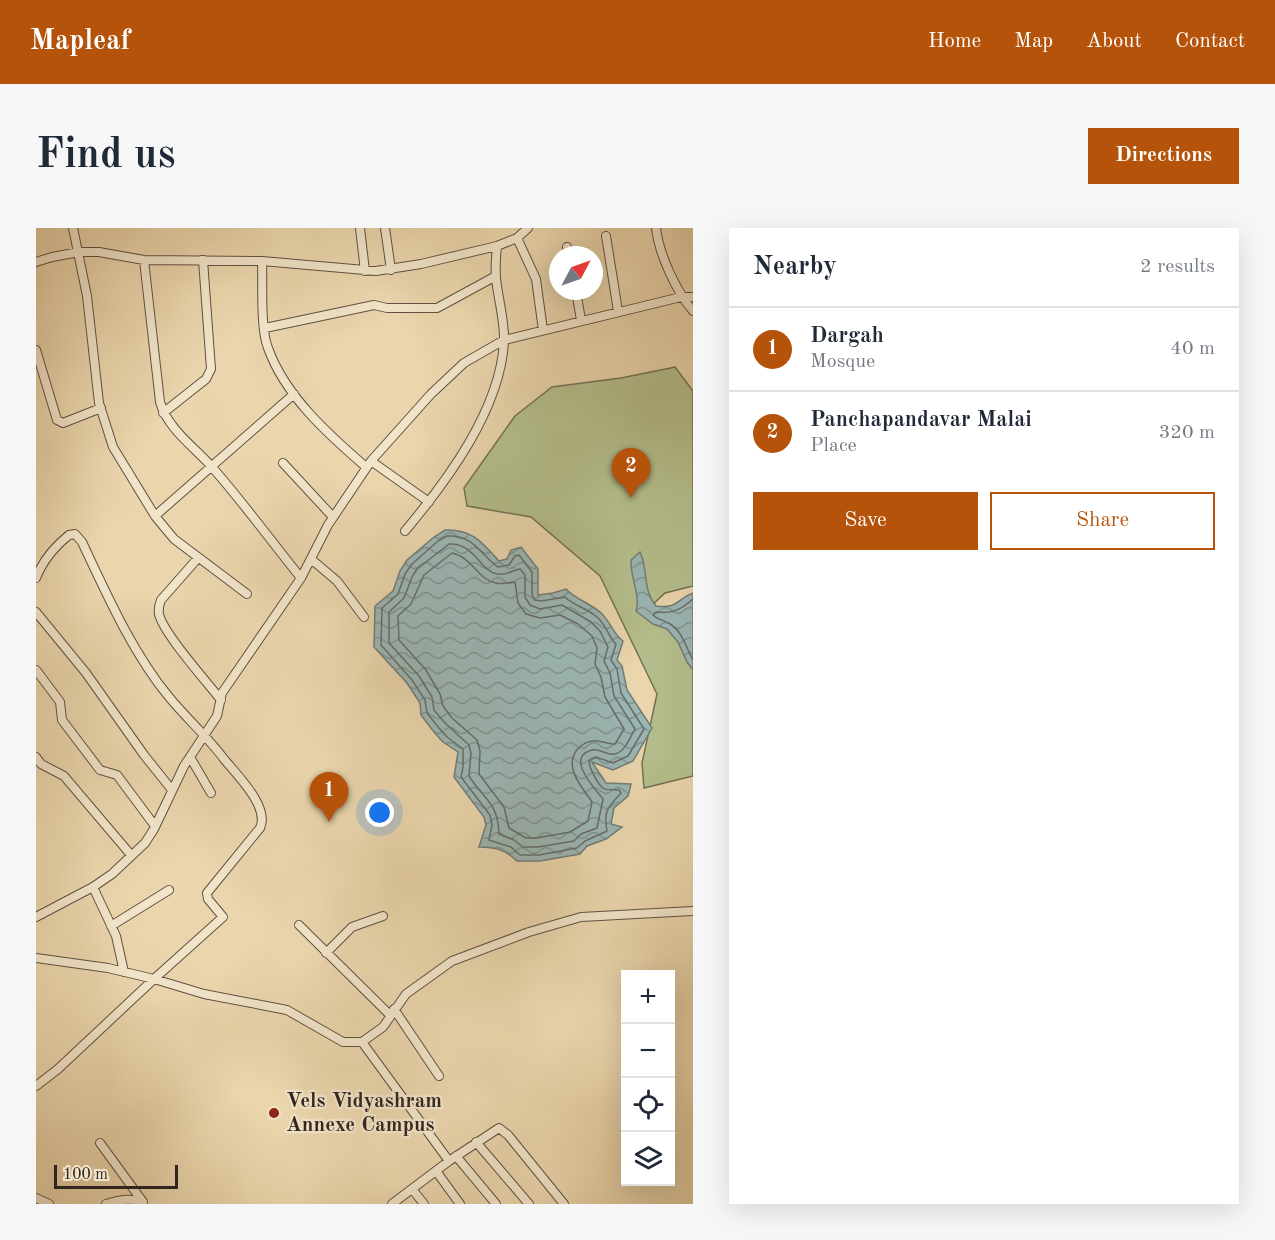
<!DOCTYPE html>
<html lang="en">
<head>
<meta charset="utf-8">
<style>
  :root { --surface:#fff; --page:#f6f6f7; --text:#1f2937; --muted:#747a83; --line:#e0e1e3; --accent:#b45309 }
  body { margin:0; font-family:"Old Standard TT",serif; background:var(--page); color:var(--text) }
  .controls { position:absolute; right:18px; bottom:18px; display:grid; overflow:hidden; border-radius:0px; box-shadow:0 6px 24px #0002 }
  .controls button { width:54px; height:54px; display:grid; place-items:center; padding:0; border:0; border-bottom:2px solid var(--line); background:var(--surface); color:var(--text); font:30px sans-serif }
  .compass { position:absolute; left:513px; top:18px; width:54px; height:54px; border-radius:50%; background:var(--surface); box-shadow:0 6px 24px #0002; rotate:49deg }
  .scale { position:absolute; left:18px; bottom:15px; width:124px; box-sizing:border-box; padding-left:6px; border:3px solid #32241f; border-top:0; font-size:16px; line-height:21px; white-space:nowrap; color:#32241f; -webkit-text-stroke:4px #f1e4c9; paint-order:stroke }
  .you { position:absolute; left:344px; top:585px; width:21px; height:21px; margin:-15px; border:4px solid #fff; border-radius:50%; background:#1a73e8; box-shadow:0 0 0 9px #1a73e833 }
  .badge { display:grid; place-items:center; width:39px; height:39px; border-radius:50%; background:var(--accent); color:#fff; font-size:20px; font-weight:700 }
  .pin { position:absolute; translate:-50% -50px; filter:drop-shadow(0 2px 3px #0008) }
  .pin::after { content:''; position:absolute; top:32px; width:21px; height:18px; background:inherit; clip-path:polygon(0 0,100% 0,50% 100%) }
  .list { margin:0; padding:0; list-style:none }
  h2 { display:flex; justify-content:space-between; align-items:center; height:78px; margin:0; padding:0 24px; font-size:26px }
  h2 small { font-size:20px; font-weight:400; color:var(--muted) }
  .list li { display:grid; grid-template-columns:39px 1fr auto; gap:18px; align-items:center; box-sizing:border-box; height:84px; padding:0 24px; border-top:2px solid var(--line) }
  .list b { display:block; font-size:22px; white-space:nowrap }
  .list p { margin:0; font-size:20px; white-space:nowrap; color:var(--muted) }
  .list em { font-size:20px; font-style:normal; color:var(--muted) }
  .actions { display:flex; gap:12px; padding:18px 24px }
  .actions a { flex:1; padding:14px 0; border:2px solid var(--accent); border-radius:0px; text-align:center; font-size:21px; color:var(--accent) }
  .actions .main { background:var(--accent); color:#fff }
  .icon { flex:none; width:33px; height:33px; fill:none; stroke:currentColor; stroke-width:2; stroke-linecap:round; stroke-linejoin:round }
  .map { position:relative; flex:none; width:657px; height:976px; overflow:hidden; border-radius:0px }
  header { display:flex; align-items:center; gap:36px; box-sizing:border-box; height:84px; padding:0 30px; background:var(--accent); color:#fff }
  header strong { font-size:28px }
  nav { display:flex; gap:33px; margin-inline-start:auto; font-size:21px }
  .intro { display:flex; align-items:center; justify-content:space-between; box-sizing:border-box; height:144px; padding:0 36px }
  h1 { margin:0; font-size:42px }
  .button { padding:15px 27px; border-radius:0px; background:var(--accent); color:#fff; font-size:21px; font-weight:700 }
  main { display:flex; gap:36px; padding:0 36px }
  aside { flex:1; background:var(--surface); border-radius:0px; box-shadow:0 6px 24px #0002 }
  .map>svg:first-child { display:block }
</style>
</head>
<body>
<header>
<strong>Mapleaf</strong>
<nav><a>Home</a><a>Map</a><a>About</a><a>Contact</a></nav>
</header>
<div class="intro"><h1>Find us</h1><a class="button">Directions</a></div>
<main>
<div class="map">
<svg width="657" height="976" viewBox="0 0 657 976">
  <defs>
    <pattern id="water-waves" width="16" height="10" patternUnits="userSpaceOnUse" patternTransform="scale(1.5)"><rect width="16" height="10" fill="#9bb6b4"/><path d="M0 5q4-4 8 0t8 0" fill="none" stroke="#7f9492"/></pattern>
  </defs>
  <rect width="100%" height="100%" fill="#ead5ac"/>
  <filter id="stains"><feTurbulence type="fractalNoise" baseFrequency=".00333" numOctaves="4"/><feColorMatrix values="0 0 0 0 .2 0 0 0 0 .09 0 0 0 0 .02 0 0 0 .5 -.17"/></filter>
  <radialGradient id="worn" r=".72"><stop offset=".6" stop-color="#630" stop-opacity="0"/><stop offset="1" stop-color="#630" stop-opacity=".3"/></radialGradient>
  <path fill="#b4be8c" stroke="#737156" stroke-width="1.5" d="M639,139L657,163V358L629,365L611,382L645,405L657,432V548L608,560L606,535L621,466L564,348L495,289L431,278L428,260L479,188L516,159L585,150Z"/>
  <path fill="url(#water-waves)" stroke="#717c78" stroke-width="1.5" d="M409,302C436,301 446,314 463,333L471,331L475,322L485,319L502,341V367L517,365L530,361C540,372 555,375 566,386C576,396 577,406 587,413L581,432L586,438L591,462L616,500L597,533L577,542L556,534L570,555L595,556L592,568L578,580L575,596L586,599L570,611L551,618L544,626L504,633H481C470,622 459,619 443,619L450,597L448,589L418,549L422,524L407,514L398,504L385,487L384,475L371,455L338,419L339,378L357,363L364,343L371,332L398,309Z
    M604,324C613,344 606,361 620,378C642,381 641,371 657,365V442L651,434L642,414L631,401L617,396L600,383C605,368 594,349 595,332Z"/>
  <g fill="none" stroke-linecap="round" stroke-linejoin="round">
    <path stroke="#666d6a" stroke-width="1.5" d="M411,308C438,307 443,325 462,339L473,337L479,328L483,327L496,344V367L499,372L505,373L529,369C538,378 551,380 561,389C571,398 572,408 580,416L575,432L581,441L585,465L608,501L592,528L577,535L560,529L553,533C553,539 562,557 567,560C571,563 578,561 583,562L585,565C572,579 567,583 571,603L549,613L541,620L503,627H484L475,619L453,612L456,597L454,587L425,549L427,539V521L411,509L403,500L391,485L389,472L376,452L345,417L346,380L362,366L369,346L376,336L402,313Z
      M413,316C439,315 444,343 461,346C469,348 477,342 484,341L489,347V369L494,377L504,381L526,377L555,394L564,403L572,419L568,433L574,445L578,468L599,501C594,509 589,524 579,526C571,528 564,520 556,522C528,529 560,562 567,571L561,600L545,606L538,613L502,619H487L478,612L463,606C462,574 448,572 433,548L435,525L433,517L409,495L398,482L396,469L383,448L353,415V384L368,370L376,349L381,341Z
      M416,325C436,329 442,352 460,355C466,357 473,354 479,354L482,375L490,386L504,390L524,387L542,396L556,408L561,420L559,436L565,449L569,469L588,501L579,516C571,517 564,511 556,513C549,514 544,518 540,523C528,541 547,560 556,574L552,593L534,604L501,610H490L473,600L468,579L443,546L444,523L441,512L416,490L407,478L404,466L390,442L363,412L362,388L375,376L388,347Z
      M657,371C644,382 637,386 620,384L617,387C622,392 628,392 634,396C647,404 650,420 657,432"/>
    <g stroke="#605042" stroke-width="10">
      <path id="minor" d="M37,0L51,68L63,175L77,219L119,288L138,311L211,366
        M324,0L329,43
        M349,0L355,42
        M620,0C623,26 640,63 657,83
        M570,8L582,83
        M481,10L500,51L507,102
        M531,19L532,27
        M108,32L124,174C132,201 157,218 175,238C207,274 235,313 265,350
        M226,33C227,56 224,100 232,120C249,168 293,207 330,239
        M0,34L16,29L43,24H63L108,32L226,33L340,43L385,36L461,18L481,10L492,0
        M540,63L545,92
        M229,100L338,77L351,80H401L460,48
        M0,122L21,192L27,195L65,180
        M127,185L170,151L175,141L167,32
        M335,233L393,274
        M247,235L297,289
        M119,288L258,166
        M369,303C411,253 464,182 468,114C469,93 462,71 460,50C459,39 460,28 461,18
        M162,330L125,372C123,377 122,380 123,386C127,405 171,454 185,472
        M275,331L301,353L328,389
        M0,350C7,332 18,319 33,307L39,306L46,314C70,365 97,426 133,469C151,491 171,508 188,531C201,547 234,579 224,600L171,665L172,671L187,689L118,751L72,740L0,730
        M0,384L50,445L108,527L136,562
        M0,442L24,474L26,492L64,542L81,547L119,598
        M0,529L5,536L28,548L95,627
        M154,529L175,565
        M57,659L80,708L88,744
        M0,689L57,659L76,646L109,615L118,601L148,538L181,488L186,465L265,350L292,297L335,233L395,166L428,135L468,112L645,69H657
        M263,697L354,787
        M75,698L133,662
        M290,725L316,699L347,688
        M358,781L403,848
        M326,814L413,933
        M0,858L22,841L118,751L168,766L251,782L307,814H326L347,799L370,766L416,733L493,704L545,689L657,683
        M440,914L493,976
        M64,915L107,974
        M420,928L460,976
        M400,943L424,976
        M376,961L388,976
        M0,970L13,976
        M70,976C82,973 94,969 106,974
        M356,976L413,933L463,900L472,907L528,976"/>
    </g>
    <use href="#minor" stroke="#f1e4c9" stroke-width="8"/>
  </g>
  <circle fill="#8f2418" stroke="#f1e4c9" stroke-width="2" cx="238" cy="885" r="6"/>
  <g text-anchor="middle" dominant-baseline="central" stroke-width="4.5" stroke-linejoin="round" paint-order="stroke">
    <g font-size="21" font-weight="bold" fill="#32241f" stroke="#f1e4c9" text-anchor="start">
      <text x="250" y="873">Vels Vidyashram<tspan x="250" dy="24">Annexe Campus</tspan></text>
    </g>
  </g>
  <rect width="100%" height="100%" filter="url(#stains)"/>
  <rect width="100%" height="100%" fill="url(#worn)"/>
</svg>
<div class="controls">
<button>+</button>
<button>−</button>
<button><svg class="icon" aria-label="locate" viewBox="0 0 24 24"><circle cx="12" cy="12" r="6"/><path d="M12 2v4M12 18v4M2 12h4M18 12h4"/></svg></button>
<button><svg class="icon" aria-label="layers" viewBox="0 0 24 24"><path d="M12 4l9 5-9 5-9-5zM3 14l9 5 9-5"/></svg></button>
</div>
<svg class="compass" viewBox="-18 -18 36 36"><path d="M0-13l5 13h-10z" fill="#e53935"/><path d="M0 13l5-13h-10z" fill="#747a83"/></svg>
<div class="scale">100 m</div>
<div class="you"></div>
<div class="pin badge" style="left:293px;top:594px">1</div>
<div class="pin badge" style="left:595px;top:270px">2</div>
</div>
<aside>
<h2>Nearby<small>2 results</small></h2>
<ul class="list">
<li><span class="badge">1</span><div><b>Dargah</b><p>Mosque</p></div><em>40 m</em></li>
<li><span class="badge">2</span><div><b>Panchapandavar Malai</b><p>Place</p></div><em>320 m</em></li>
</ul>
<div class="actions"><a class="main">Save</a><a>Share</a></div>
</aside>
</main>
</body>
</html>
